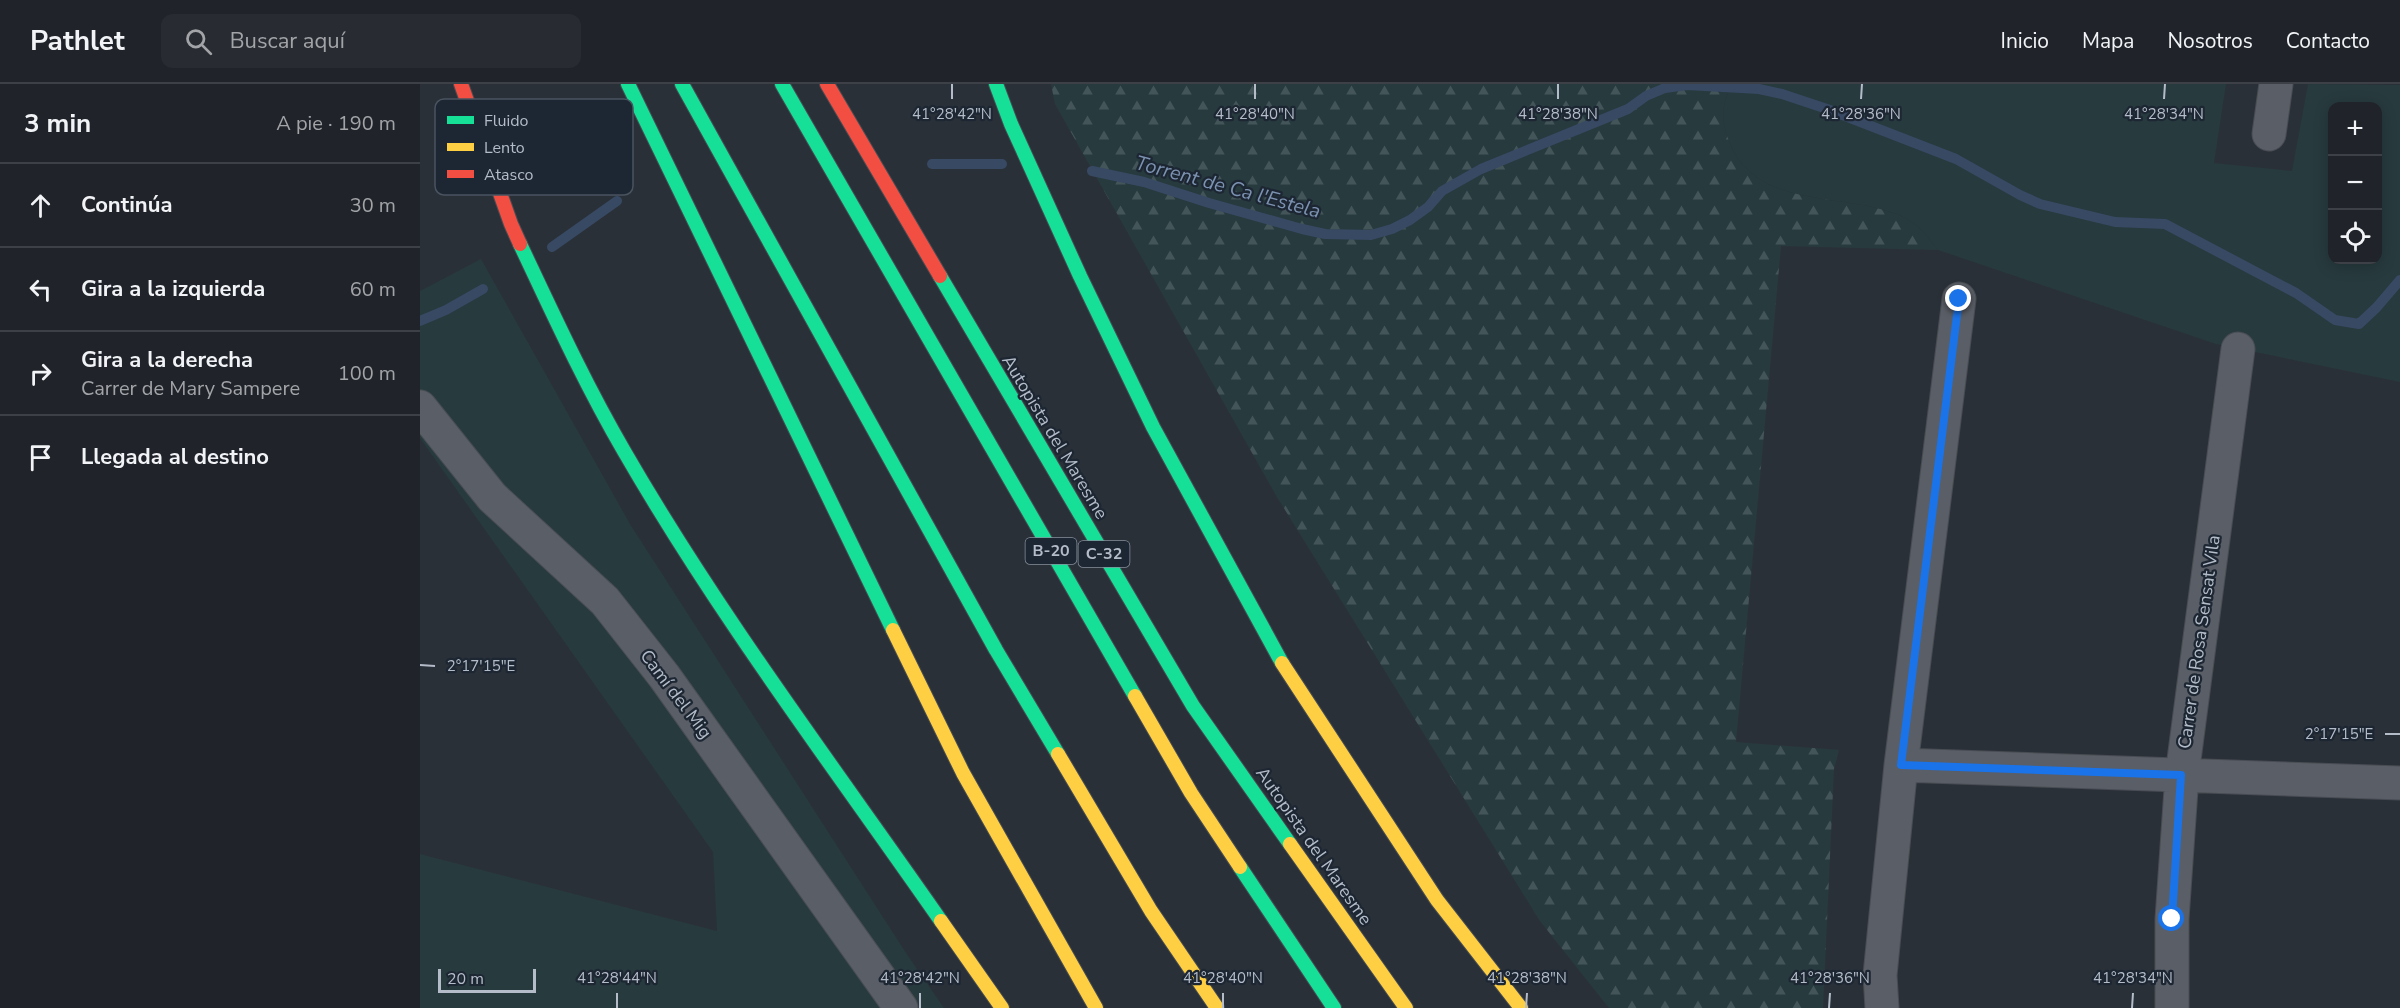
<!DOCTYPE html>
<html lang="es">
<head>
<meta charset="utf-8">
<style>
  :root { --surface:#20242a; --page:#282c32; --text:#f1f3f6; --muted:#a2a4a8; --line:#3d4147 }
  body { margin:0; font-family:"Nunito Sans",sans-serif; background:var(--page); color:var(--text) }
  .controls { position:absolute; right:18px; top:18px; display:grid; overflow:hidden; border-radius:12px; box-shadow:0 3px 15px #0003 }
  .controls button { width:54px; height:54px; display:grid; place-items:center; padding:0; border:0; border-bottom:2px solid var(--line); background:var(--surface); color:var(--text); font:30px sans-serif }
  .scale { position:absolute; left:18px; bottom:15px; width:98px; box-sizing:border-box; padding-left:6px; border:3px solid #b4bcc9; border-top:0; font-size:16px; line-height:21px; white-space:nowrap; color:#b4bcc9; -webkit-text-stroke:4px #1d2633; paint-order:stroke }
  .stop { position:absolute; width:18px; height:18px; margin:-14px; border:4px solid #1a73e8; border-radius:50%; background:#fff }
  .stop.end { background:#1a73e8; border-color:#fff; box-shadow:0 2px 6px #0008 }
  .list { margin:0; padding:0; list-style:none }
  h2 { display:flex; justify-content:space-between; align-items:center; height:78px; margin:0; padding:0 24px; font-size:26px }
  h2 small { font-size:20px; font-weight:400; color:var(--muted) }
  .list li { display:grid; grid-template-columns:39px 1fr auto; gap:18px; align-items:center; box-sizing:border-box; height:84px; padding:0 24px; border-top:2px solid var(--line) }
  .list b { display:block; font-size:22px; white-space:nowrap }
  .list p { margin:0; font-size:20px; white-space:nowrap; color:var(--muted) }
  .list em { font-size:20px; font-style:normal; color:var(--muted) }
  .icon { flex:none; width:33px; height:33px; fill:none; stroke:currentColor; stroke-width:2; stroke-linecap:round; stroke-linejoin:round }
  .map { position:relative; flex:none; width:1980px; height:924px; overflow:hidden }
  header { display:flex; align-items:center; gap:36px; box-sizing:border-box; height:84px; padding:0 30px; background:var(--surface); border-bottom:2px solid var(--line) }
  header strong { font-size:28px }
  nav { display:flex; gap:33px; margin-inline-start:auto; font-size:21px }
  .search { width:420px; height:54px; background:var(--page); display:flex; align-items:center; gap:15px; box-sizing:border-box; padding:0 21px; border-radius:12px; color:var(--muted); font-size:22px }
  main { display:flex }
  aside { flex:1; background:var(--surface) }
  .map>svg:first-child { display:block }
</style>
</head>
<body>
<header>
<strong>Pathlet</strong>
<div class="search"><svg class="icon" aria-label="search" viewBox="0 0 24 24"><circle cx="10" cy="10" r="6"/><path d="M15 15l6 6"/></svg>Buscar aquí</div>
<nav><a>Inicio</a><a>Mapa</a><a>Nosotros</a><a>Contacto</a></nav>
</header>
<main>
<aside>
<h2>3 min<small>A pie · 190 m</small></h2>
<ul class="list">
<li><svg class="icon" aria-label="ahead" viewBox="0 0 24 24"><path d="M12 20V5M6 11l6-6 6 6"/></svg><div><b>Continúa</b></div><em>30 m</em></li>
<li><svg class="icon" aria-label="left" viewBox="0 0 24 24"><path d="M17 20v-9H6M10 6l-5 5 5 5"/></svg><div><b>Gira a la izquierda</b></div><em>60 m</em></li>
<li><svg class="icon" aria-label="right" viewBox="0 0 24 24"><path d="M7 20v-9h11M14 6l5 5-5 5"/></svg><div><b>Gira a la derecha</b><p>Carrer de Mary Sampere</p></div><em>100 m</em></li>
<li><svg class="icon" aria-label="arrive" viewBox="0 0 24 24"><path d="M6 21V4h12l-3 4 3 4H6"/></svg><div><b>Llegada al destino</b></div></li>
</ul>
</aside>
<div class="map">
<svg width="1980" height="924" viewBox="0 0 1980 924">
  <defs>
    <pattern id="forest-firs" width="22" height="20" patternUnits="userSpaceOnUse" patternTransform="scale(1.5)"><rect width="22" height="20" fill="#273a3e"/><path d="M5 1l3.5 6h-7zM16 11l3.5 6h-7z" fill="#445559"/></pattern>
  </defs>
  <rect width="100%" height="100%" fill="#2a3038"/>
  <path fill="#273a3e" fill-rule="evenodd" d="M1311,0H1806L1794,79L1872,87L1888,0L1980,1V298L1796,260L1518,166C1509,154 1499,141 1485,134C1429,106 1336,129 1309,57C1300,33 1302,23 1311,0ZM1912,22H1958V176H1912Z
    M61,175L210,440L488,872L524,924H0V770L297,847L293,768L0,354V207Z"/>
  <path fill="url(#forest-firs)" d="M631,0H1311C1302,23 1300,33 1309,57C1336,129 1429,106 1485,134C1499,141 1509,154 1518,166L1361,162L1316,658L1419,666L1414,685L1403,924H1189L1120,837L857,413L635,20Z"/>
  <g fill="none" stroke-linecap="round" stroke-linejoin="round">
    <path stroke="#384963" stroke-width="10" d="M512,80H582
      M672,87L724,98L789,119L882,145L905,150L951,151L972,145L990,136L1008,123L1022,107L1061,85L1208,25L1226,12L1245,4L1267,1L1339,5L1362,10L1407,25L1536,75L1600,111L1620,120L1695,138L1745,140L1876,209L1915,236L1939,240L1957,223L1980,196
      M132,163L197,117
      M0,237L26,226L63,205"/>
    <g stroke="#484c53" stroke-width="35">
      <path id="street" d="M1849,50L1856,0
        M0,323L72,413L185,517L244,592L481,924
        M1481,681L1980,699
        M1462,924L1460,891L1481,681L1539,215
        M1752,924V835L1762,691L1818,265"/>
    </g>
    <g stroke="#474c53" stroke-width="16">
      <path id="fast" d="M208,0L473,546
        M262,0L576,566L638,670
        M362,0L715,612
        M576,0L591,40L660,192L733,343L862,579
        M100,160C133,230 165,300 204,367C298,530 413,682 521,837
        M520,192L773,622L870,760
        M820,783L914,924"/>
    </g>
    <g stroke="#474c53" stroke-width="16">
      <path id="slow" d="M473,546L543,689L676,924
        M862,579L1017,816L1101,924
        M715,612L771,709L820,783
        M638,670L731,827L797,924
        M870,760L986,924
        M521,837L582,924"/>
    </g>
    <g stroke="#474c53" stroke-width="16">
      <path id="jam" d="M41,0L91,140L100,160
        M407,0L520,192"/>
    </g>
    <use href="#street" stroke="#5a5e66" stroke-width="33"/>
    <use href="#fast" stroke="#16e098" stroke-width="14"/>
    <use href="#slow" stroke="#ffcf43" stroke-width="14"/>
    <use href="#jam" stroke="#f24e42" stroke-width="14"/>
  </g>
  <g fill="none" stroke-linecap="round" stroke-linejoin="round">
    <path stroke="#1a73e8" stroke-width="8" d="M1539,215L1481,681L1761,691L1752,835"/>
  </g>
  <path fill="none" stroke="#b4bcc9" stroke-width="2" d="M532,15V0M835,15V0M1138,15V0M1441,15L1442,0M1744,15L1745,0M0,581L15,582M1965,650H1980M197,924V909M500,924V909M803,924V909M1106,924L1107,909M1409,924L1410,909M1712,924L1713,909"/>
  <g text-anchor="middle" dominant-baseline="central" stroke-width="4.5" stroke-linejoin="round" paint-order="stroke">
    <g fill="#1d2633" stroke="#878f9c" stroke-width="1.5">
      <rect x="605.5" y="454" width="51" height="26" rx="4.5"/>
      <rect x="658.5" y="457" width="51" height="26" rx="4.5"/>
    </g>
    <g font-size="16" font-weight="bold" fill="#b4bcc9">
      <text x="631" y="467">B-20</text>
      <text x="684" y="470">C-32</text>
    </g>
    <g font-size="18" fill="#b4bcc9" stroke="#1d2633">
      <text transform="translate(635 353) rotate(59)">Autopista del Maresme</text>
      <text transform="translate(1779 558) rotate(-82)">Carrer de Rosa Sensat Vila</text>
      <text transform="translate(256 610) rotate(53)">Camí del Mig</text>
      <text transform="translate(894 762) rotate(55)">Autopista del Maresme</text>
    </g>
    <g font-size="20" font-style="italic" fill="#7c92b1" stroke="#1d2633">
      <text transform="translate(808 103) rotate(15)">Torrent de Ca l'Estela</text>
    </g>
  </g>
  <rect x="15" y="15" width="198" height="96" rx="9" fill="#1d2633" stroke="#4a5360" stroke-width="1.5"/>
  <rect x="27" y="32" width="27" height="8" fill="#16e098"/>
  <rect x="27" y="59" width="27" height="8" fill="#ffcf43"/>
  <rect x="27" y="86" width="27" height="8" fill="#f24e42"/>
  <g font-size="16" fill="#b4bcc9">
    <text x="64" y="42">Fluido</text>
    <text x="64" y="69">Lento</text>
    <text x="64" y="96">Atasco</text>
  </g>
  <g font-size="15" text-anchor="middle" fill="#b4bcc9" stroke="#1d2633" stroke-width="4.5" stroke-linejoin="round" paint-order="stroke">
    <text x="532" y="35">41°28'42"N</text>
    <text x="835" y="35">41°28'40"N</text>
    <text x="1138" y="35">41°28'38"N</text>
    <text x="1441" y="35">41°28'36"N</text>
    <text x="1744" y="35">41°28'34"N</text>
    <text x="61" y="587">2°17'15"E</text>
    <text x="1919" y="655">2°17'15"E</text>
    <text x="197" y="899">41°28'44"N</text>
    <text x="500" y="899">41°28'42"N</text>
    <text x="803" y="899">41°28'40"N</text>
    <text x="1107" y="899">41°28'38"N</text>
    <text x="1410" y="899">41°28'36"N</text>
    <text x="1713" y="899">41°28'34"N</text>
  </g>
</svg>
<div class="controls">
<button>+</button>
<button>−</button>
<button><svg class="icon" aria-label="locate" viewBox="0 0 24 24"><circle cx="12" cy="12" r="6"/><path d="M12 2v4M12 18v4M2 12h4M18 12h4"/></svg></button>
</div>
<div class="scale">20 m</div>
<div class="stop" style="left:1752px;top:835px"></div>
<div class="stop end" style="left:1539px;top:215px"></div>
</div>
</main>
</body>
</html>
